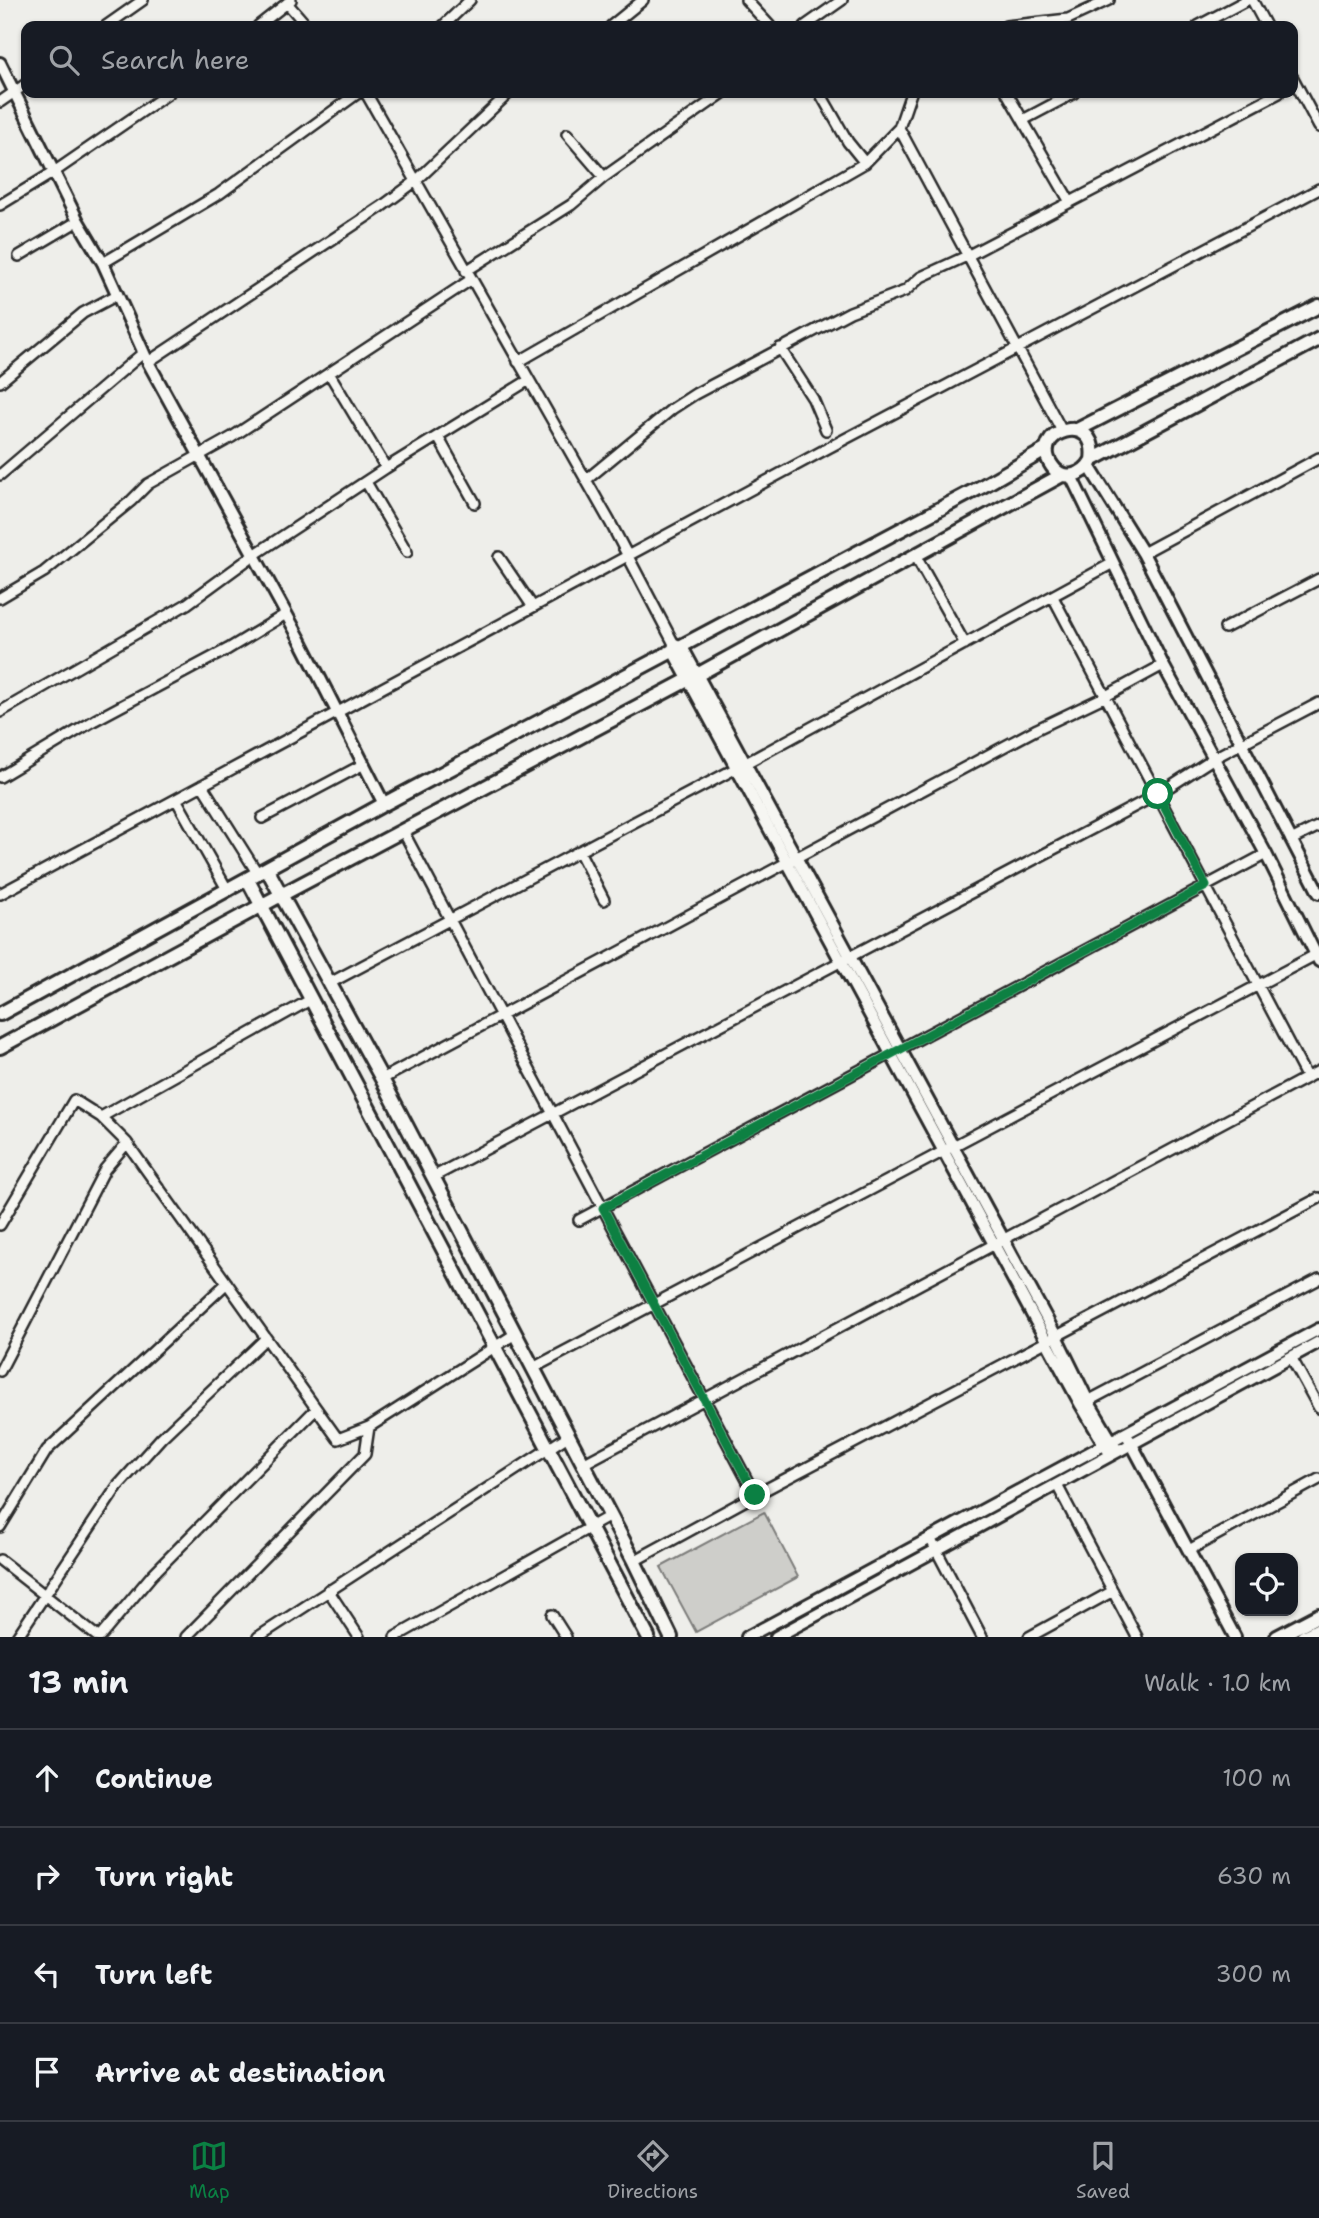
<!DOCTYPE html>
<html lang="en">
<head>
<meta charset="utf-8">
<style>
  :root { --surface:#171b24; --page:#20242c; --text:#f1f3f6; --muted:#9ea1a6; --line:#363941; --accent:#0b8043 }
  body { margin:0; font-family:"Shantell Sans",sans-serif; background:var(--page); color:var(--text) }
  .controls { position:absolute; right:21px; bottom:21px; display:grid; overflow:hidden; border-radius:14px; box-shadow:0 2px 5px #0004 }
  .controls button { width:63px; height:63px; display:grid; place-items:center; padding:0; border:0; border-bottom:2px solid var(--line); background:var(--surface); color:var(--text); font:35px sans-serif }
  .stop { position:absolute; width:21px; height:21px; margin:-16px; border:5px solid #0b8043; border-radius:50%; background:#fff }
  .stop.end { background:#0b8043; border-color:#fff; box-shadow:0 2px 7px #0008 }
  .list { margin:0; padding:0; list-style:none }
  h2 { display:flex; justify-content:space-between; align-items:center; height:91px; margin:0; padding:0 28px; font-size:30px }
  h2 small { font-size:23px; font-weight:400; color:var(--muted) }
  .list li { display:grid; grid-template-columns:46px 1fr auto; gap:21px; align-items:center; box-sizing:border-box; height:98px; padding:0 28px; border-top:2px solid var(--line) }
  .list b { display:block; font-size:26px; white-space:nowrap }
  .list em { font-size:23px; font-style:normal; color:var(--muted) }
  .icon { flex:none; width:38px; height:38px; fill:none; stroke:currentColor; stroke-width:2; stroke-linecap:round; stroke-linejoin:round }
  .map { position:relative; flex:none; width:1319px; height:1637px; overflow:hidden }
  .search { position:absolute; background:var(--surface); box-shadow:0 2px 5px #0004; left:21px; right:21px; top:21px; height:77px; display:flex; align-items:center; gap:18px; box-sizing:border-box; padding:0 24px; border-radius:14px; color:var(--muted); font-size:26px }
  .sheet { height:483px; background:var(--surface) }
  nav { display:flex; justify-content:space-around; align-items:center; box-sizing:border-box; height:98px; border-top:2px solid var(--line); background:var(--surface); font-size:19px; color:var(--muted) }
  nav a { display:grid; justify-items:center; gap:4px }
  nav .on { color:var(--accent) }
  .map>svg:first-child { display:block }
</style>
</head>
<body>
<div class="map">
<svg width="1319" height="1637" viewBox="0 0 1319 1637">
  <rect width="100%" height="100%" fill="#eeeeea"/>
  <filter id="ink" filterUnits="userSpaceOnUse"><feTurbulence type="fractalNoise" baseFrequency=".0143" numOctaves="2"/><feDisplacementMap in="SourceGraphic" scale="14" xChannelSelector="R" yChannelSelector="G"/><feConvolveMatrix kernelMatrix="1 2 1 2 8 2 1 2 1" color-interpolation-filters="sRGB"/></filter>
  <g filter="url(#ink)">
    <path fill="#cececa" stroke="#7c7c7a" stroke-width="2" d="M764,1512L798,1577L696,1632L661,1567Z"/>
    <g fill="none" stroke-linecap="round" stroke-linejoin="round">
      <g stroke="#2b2b2b" stroke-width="14">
        <path id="minor" d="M746,0L770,26
          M1252,0L1266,26
          M287,3L307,26
          M106,26L143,0
          M258,26L291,0
          M443,26L470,0
          M611,26L643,0
          M805,26L842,0
          M1006,26L1068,19L1109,0
          M1198,26L1247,0
          M1293,78L1319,127
          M366,93L610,522L674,644
          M820,93L848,142L865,163
          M911,93L899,128L1062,431
          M1007,93L1070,202
          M0,102L26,84
          M1023,120L1074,93
          M567,134L604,177
          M0,205L54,172L169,93
          M19,256L78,221
          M103,263L219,194L358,93
          M466,271L571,205L604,177L723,93
          M780,348L813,399L826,430
          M148,362L381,207L416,181L509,93
          M518,362L865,163L899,128
          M329,373L386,468
          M0,382L83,313L117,295
          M438,437L475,503
          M0,475L143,353
          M586,480L672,409L695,394L850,312L905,291L921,277L969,255L1279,93
          M366,482L407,552
          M1143,553L1319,458
          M915,555L965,644
          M499,557L533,607
          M1053,597L1307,1078
          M0,598L44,572L131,501L148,484L232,437L472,279
          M1225,628L1319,579
          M0,712L187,604L254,555L386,468L529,380
          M0,777L95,720L228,649L286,614
          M202,785L258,874
          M176,799L228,891
          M262,818L364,764
          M403,831L755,1495
          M1291,840L1319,826
          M579,851L604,900
          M0,894L828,448L1319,189
          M330,983L746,763L1113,563
          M310,1000L101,1117L127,1143L338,1439L369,1427L515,1334
          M382,1079L1037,729L1106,696L1163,665
          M433,1177L1158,794L1214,758L1319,703
          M579,1220L1266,854
          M0,1225L74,1100L101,1117
          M1291,1357L1319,1408
          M533,1368L1319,953
          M0,1371L105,1169L127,1143
          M1088,1401L1319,1279
          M583,1464L1319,1071
          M1057,1485L1137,1637
          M0,1527L47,1450L227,1283
          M930,1538L982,1637
          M1189,1550L1319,1479
          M0,1560L98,1637
          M634,1561L755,1495L1319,1198
          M328,1590L359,1637
          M552,1615L566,1637
          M17,1637L117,1487L161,1438L265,1339
          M100,1637L152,1575L316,1409
          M186,1637L365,1454L369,1427
          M258,1637L568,1436
          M395,1637L610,1516
          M1029,1637L1113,1591"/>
      </g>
      <g stroke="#2b2b2b" stroke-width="16">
        <path id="tertiary" d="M0,63L78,221L103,263L148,362L300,639L384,804
          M1089,466L1143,553L1319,893
          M1071,476L1163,665L1266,854L1319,961
          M674,644L673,651C809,903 947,1153 1081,1405L1110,1454
          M675,644L682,647L1057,1338L1088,1401L1117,1450
          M1129,1439L1235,1637
          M747,1637L1319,1329
          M776,1637L1319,1342"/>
      </g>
      <g stroke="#2b2b2b" stroke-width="18">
        <path id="secondary" d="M1077,430L1319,306
          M1092,460C1099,409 1027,431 1052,466C1063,483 1084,475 1092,460L1319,339
          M267,869L382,1079L634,1561L671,1637
          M248,880L648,1637
          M0,1014L384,804L981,487L1047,449
          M0,1047L281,895L697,675L1062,475
          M1277,1637L1319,1615
          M1303,1637L1319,1629"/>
      </g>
      <use href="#minor" stroke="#f6f6f2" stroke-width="9"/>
      <use href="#tertiary" stroke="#f6f6f2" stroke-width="10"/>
      <use href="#secondary" stroke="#f6f6f2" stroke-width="12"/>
    </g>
  </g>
  <g fill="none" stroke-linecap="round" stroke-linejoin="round" filter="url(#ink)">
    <path stroke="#0b8043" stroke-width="9" d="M755,1495L603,1208L1206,886L1158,794"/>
  </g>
</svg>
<div class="controls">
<button><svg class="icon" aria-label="locate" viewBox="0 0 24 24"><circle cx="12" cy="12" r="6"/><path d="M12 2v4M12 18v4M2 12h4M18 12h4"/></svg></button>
</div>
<div class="stop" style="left:1158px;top:794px"></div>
<div class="stop end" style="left:755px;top:1495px"></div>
<div class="search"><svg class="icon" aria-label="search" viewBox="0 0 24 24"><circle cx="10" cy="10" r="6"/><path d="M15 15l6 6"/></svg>Search here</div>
</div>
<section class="sheet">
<h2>13 min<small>Walk · 1.0 km</small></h2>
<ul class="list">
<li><svg class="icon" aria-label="ahead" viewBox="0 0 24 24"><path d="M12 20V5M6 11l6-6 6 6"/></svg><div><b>Continue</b></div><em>100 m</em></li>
<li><svg class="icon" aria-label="right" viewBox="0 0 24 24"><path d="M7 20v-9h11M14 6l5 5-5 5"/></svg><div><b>Turn right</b></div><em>630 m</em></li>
<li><svg class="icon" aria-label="left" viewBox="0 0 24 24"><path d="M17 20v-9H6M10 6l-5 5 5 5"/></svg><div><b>Turn left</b></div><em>300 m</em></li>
<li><svg class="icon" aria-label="arrive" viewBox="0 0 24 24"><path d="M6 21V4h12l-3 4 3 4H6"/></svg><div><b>Arrive at destination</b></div></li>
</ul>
</section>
<nav>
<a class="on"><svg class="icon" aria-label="map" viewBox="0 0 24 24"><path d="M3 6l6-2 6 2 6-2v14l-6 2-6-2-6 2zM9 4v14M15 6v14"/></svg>Map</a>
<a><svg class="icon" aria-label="directions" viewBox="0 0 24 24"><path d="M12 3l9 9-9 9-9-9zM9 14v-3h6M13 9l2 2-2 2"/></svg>Directions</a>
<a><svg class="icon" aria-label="saved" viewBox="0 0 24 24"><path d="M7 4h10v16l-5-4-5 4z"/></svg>Saved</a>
</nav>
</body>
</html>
